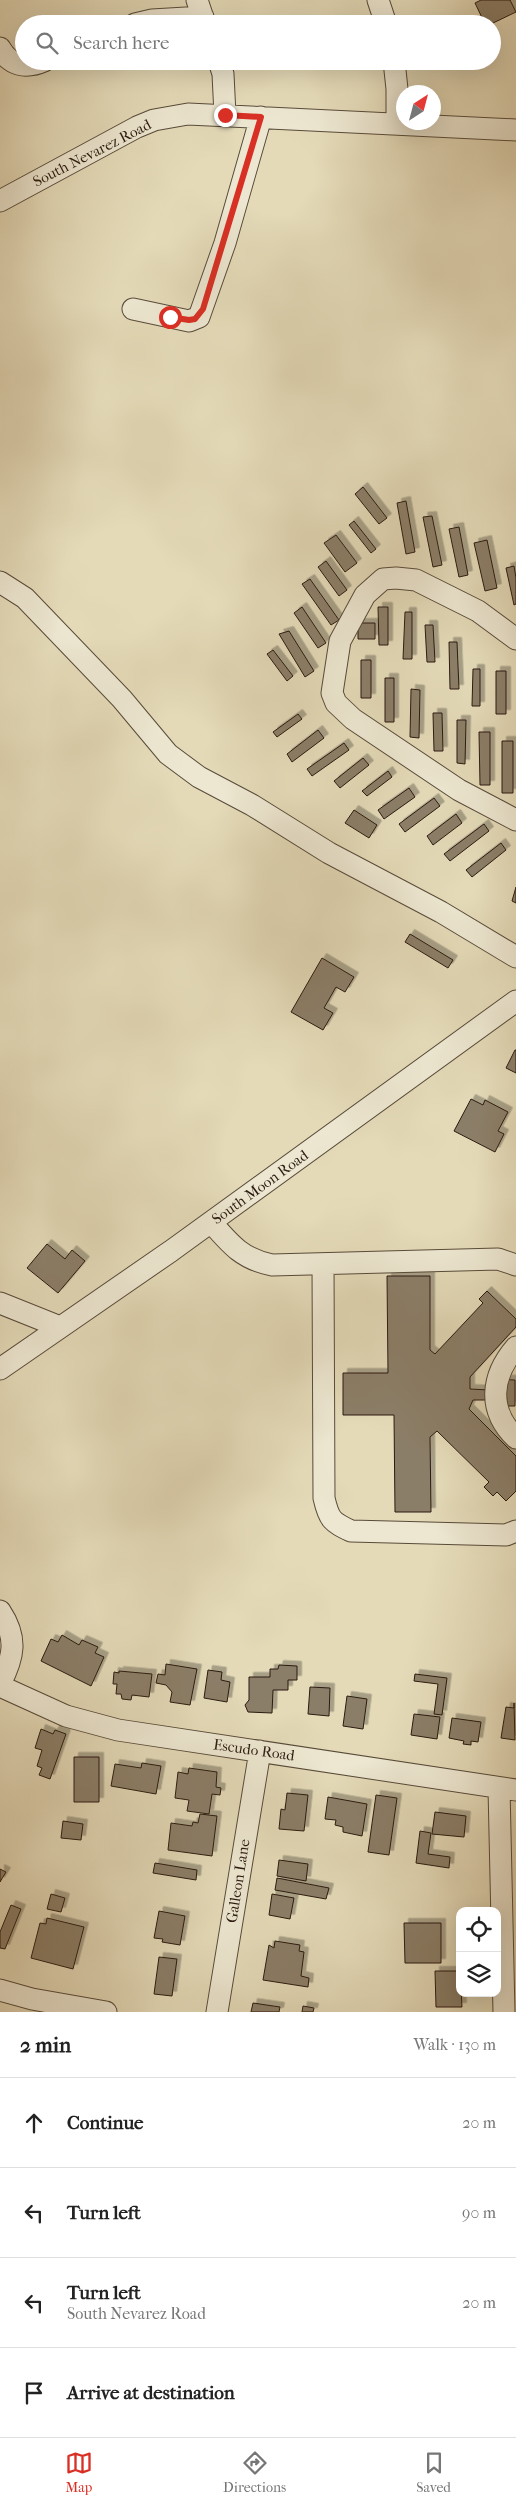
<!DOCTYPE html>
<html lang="en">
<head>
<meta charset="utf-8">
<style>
  :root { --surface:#fff; --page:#f6f6f6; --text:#222; --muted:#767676; --line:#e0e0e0; --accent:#d93025 }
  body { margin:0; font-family:"IM FELL French Canon",serif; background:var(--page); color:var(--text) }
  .controls { position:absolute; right:15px; bottom:15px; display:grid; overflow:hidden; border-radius:10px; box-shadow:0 5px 20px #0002 }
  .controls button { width:45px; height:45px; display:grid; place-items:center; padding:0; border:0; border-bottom:1px solid var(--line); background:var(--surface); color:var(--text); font:25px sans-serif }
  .compass { position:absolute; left:396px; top:85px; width:45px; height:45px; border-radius:50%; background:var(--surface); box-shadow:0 5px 20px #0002; rotate:36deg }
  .stop { position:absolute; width:15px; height:15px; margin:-11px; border:4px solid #d93025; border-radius:50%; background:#fff }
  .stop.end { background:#d93025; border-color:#fff; box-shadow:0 1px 5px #0008 }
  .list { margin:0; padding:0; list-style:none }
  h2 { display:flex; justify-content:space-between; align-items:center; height:65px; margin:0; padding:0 20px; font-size:21px }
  h2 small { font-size:16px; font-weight:400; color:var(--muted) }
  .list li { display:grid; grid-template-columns:32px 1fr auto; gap:15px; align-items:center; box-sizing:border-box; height:90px; padding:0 20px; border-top:1px solid var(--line) }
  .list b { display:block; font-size:19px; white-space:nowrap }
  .list p { margin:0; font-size:16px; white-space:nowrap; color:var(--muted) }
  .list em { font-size:16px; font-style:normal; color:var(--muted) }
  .icon { flex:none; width:28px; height:28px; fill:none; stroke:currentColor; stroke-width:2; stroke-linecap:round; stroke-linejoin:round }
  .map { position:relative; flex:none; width:516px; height:2012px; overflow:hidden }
  .search { position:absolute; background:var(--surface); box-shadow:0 5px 20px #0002; left:15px; right:15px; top:15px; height:55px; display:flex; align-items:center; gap:12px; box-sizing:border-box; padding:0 18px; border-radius:28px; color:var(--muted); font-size:19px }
  .sheet { height:425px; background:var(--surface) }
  nav { display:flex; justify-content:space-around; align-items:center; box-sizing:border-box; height:70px; border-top:1px solid var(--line); background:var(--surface); font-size:14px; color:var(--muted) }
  nav a { display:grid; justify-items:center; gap:2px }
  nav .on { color:var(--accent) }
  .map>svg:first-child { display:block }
</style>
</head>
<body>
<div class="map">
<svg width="516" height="2012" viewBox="0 0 516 2012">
  <defs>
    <filter id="shadow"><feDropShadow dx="4.5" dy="-4.5" stdDeviation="0" flood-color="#0004"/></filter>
  </defs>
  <rect width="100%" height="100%" fill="#e4dab8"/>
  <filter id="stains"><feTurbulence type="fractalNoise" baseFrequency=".004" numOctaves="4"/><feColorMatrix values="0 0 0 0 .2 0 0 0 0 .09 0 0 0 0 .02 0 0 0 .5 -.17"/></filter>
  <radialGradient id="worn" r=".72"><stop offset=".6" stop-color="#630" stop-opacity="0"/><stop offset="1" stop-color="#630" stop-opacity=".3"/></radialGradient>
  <path fill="#8b7e67" stroke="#2a1b10" filter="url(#shadow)" d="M481,0H510L516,12L491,24H485L475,3Z
    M363,487L387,518L379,524L355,494Z
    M406,501L415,552L406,554L397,503Z
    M432,516L442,565L433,567L423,517Z
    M354,521L376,549L371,553L349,525Z
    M459,527L468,575L459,577L449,529Z
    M336,535L357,563L345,572L324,543Z
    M487,540L497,588L485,591L474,543Z
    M326,561L347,590L339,596L318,567Z
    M514,566L516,578V604L514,605L506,568Z
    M310,579L339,620L331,625L302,584Z
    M302,607L326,643L318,648L294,613Z
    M378,607H388V645H379Z
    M405,612H412V659H403Z
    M358,623H375V639H358Z
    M425,625H433L435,662H427Z
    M289,631L314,671L305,677L279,634Z
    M449,642H457L459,689H450Z
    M273,650L293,676L287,681L267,654Z
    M361,660H371V698H361Z
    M473,669H480V706H472Z
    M496,671H506V714H496Z
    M385,678H394V722H385Z
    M411,689L420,690L419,738L410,737Z
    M433,713H442L443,751H434Z
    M298,714L302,719L277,737L273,732Z
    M457,720H466L465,764L457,763Z
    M318,730L324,738L292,762L287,754Z
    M479,732H490V785H480Z
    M502,741H513V793H502Z
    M344,743L349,750L312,776L307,769Z
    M363,758L369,765L340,788L334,781Z
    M388,771L392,777L367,796L362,791Z
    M409,788L415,797L384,819L378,810Z
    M434,798L440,806L405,832L399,824Z
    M354,810L377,825L369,838L345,823Z
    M456,814L462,823L433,845L427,836Z
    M484,824L489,831L450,861L444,854Z
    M501,843L506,850L472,877L466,870Z
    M516,887V903L512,901Z
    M410,934L453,960L448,968L405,942Z
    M322,958L354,977L345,992L336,987L324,1008L333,1013L323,1030L291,1012Z
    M515,1050H516V1073L506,1068Z
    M471,1099L483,1105L485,1100L508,1112L498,1131L504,1134L495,1152L454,1131Z
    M47,1244L65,1259L72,1250L85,1261L58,1293L27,1268Z
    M387,1276H430V1350L435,1354L483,1303L479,1299L487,1291L516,1319V1327L470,1377V1389L489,1390V1379L515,1380V1406H487V1400H473L469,1409L516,1456V1491L506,1501L497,1492L493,1496L484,1487L489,1482L437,1431L430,1437L431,1512H395L394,1415H343V1373H388Z
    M62,1635L79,1645L82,1640L98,1647L95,1653L104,1657L91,1686L41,1661L51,1639L58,1642Z
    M166,1664L197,1669L190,1705L170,1702L172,1692L166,1685L156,1683L158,1674L165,1675Z
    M279,1665L297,1666V1680H288V1690H273L272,1713L248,1712L245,1705L249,1700V1677H270V1669H278Z
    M208,1670L222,1672L221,1680L230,1682L227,1702L204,1698Z
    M119,1671L152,1674L149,1697L132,1695L131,1700L122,1699L121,1694H116L117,1684H113L114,1672L119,1673Z
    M415,1674L447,1678L442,1715L434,1714L438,1684L414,1681Z
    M310,1687L330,1688L329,1716L308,1714Z
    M347,1696L367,1699L363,1729L343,1726Z
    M514,1703L515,1740L501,1738L506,1707L514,1708Z
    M414,1714L440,1717L437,1739L411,1735Z
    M452,1718L481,1722L478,1742L471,1741V1745L463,1744L464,1741L449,1738Z
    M41,1729L53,1734L55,1730L66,1734L50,1779L39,1775L42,1768L37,1766L42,1750L35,1748Z
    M74,1757H99V1802H74Z
    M142,1763L161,1766L156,1794L111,1786L115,1764L141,1768Z
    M189,1768L217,1772L216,1787L221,1788L220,1795L212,1794L209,1814L187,1811L189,1800L175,1798L178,1772L188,1774Z
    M287,1793L308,1795L304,1831L279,1829L281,1809L285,1810Z
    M376,1795L397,1798L389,1855L368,1852Z
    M328,1797L367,1804L362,1836L343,1832V1827L335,1825L336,1820L325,1819Z
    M435,1812L466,1816L464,1837L432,1834Z
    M200,1814L217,1816L212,1856L168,1850L171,1823L192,1826L193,1822L198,1823Z
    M63,1821L83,1824L81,1840L61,1838Z
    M420,1831L431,1833L428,1854L450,1857L449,1868L416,1863Z
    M279,1860L308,1864L306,1881L277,1876Z
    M155,1863L197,1870L196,1880L153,1873Z
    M0,1869L6,1872L0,1882Z
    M277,1878L329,1888L326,1899L275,1890Z
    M51,1894L65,1898L61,1912L47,1909Z
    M272,1894L294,1898L290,1919L269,1915Z
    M11,1905L21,1909L5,1949L0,1948V1932Z
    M159,1911L185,1916L180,1945L162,1942L163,1939L154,1938Z
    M47,1918L84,1927L73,1969L31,1958L40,1923L46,1924Z
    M404,1923H441V1963H405Z
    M275,1941L300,1945L299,1951L304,1952L301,1976L309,1978L308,1987L263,1980L269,1945L274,1948Z
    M159,1957L177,1959L172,1996L154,1994Z
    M435,1971H460L462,2007H436Z
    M253,2003L280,2007L279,2012H251Z
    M303,2006L314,2008L313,2012H302Z"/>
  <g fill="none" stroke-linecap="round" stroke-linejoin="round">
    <g stroke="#584b3a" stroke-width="23">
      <path id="minor" d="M197,0L205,24
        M378,0L386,24
        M135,24L152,20L203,17
        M0,48C10,66 26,69 44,61
        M219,61L223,74L225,115
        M394,61L397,89V124
        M0,201L137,127L154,120L188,114L516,130
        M133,309L189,321L199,317L225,243L261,117
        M0,582L25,598L122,699L168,754L199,777L252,805L329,853L441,912L516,957
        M516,639L478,611L416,580L396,578L383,579L365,595L340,641L332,693L336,703L353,719L459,790L516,820
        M211,1222C230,1244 242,1259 272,1265L498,1259L516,1265
        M323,1264L324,1498C329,1520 332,1522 351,1531L506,1535L516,1531
        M0,1303L60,1327
        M516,1347C491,1376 487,1410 516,1438
        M0,1369L171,1251L516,1001
        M0,1611C18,1638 14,1657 0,1684
        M0,1686L66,1716L118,1730L516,1790
        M499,1788L504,2012
        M0,1990L32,1999L106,2012
        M217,2012L260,1751"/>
    </g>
    <use href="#minor" stroke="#ede7d1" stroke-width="21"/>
  </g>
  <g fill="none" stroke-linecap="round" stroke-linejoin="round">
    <path stroke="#d93025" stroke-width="6" d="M170,317L189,320L195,319L203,309L261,117L225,115"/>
  </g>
  <g text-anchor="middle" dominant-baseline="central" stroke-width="4" stroke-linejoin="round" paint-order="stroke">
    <g font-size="15" fill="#2a1b10" stroke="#ede7d1">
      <text transform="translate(92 153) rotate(-27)">South Nevarez Road</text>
      <text transform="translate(260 1187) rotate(-36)">South Moon Road</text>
      <text transform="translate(254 1750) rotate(8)">Escudo Road</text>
      <text transform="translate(238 1881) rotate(-81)">Galleon Lane</text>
    </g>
  </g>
  <rect width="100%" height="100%" filter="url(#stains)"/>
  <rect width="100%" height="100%" fill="url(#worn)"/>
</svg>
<div class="controls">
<button><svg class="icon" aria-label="locate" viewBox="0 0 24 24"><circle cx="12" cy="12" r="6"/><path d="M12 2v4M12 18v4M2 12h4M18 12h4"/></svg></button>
<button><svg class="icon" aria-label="layers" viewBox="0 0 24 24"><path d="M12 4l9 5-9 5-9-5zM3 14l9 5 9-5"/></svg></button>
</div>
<svg class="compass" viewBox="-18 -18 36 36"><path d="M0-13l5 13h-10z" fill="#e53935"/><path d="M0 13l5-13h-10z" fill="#767676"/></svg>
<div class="stop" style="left:170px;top:317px"></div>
<div class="stop end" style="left:225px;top:115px"></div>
<div class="search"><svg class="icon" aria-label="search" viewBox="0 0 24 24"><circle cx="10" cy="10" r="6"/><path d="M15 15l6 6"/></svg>Search here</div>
</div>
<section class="sheet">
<h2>2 min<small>Walk · 130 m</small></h2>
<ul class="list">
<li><svg class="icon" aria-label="ahead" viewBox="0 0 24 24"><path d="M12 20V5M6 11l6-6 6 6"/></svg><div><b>Continue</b></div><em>20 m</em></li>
<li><svg class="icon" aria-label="left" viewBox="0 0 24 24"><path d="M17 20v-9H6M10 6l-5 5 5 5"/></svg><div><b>Turn left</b></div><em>90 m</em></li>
<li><svg class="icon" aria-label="left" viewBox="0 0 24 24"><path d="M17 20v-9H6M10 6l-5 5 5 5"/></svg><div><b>Turn left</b><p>South Nevarez Road</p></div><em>20 m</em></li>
<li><svg class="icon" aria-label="arrive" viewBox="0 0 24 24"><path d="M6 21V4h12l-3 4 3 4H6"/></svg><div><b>Arrive at destination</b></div></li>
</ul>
</section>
<nav>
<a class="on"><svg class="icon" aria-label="map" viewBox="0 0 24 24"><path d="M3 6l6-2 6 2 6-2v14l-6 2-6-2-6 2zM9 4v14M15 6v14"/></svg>Map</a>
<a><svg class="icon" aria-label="directions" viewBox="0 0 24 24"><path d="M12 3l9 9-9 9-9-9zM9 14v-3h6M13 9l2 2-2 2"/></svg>Directions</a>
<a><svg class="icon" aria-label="saved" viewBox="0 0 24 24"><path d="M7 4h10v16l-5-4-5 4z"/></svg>Saved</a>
</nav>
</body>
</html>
